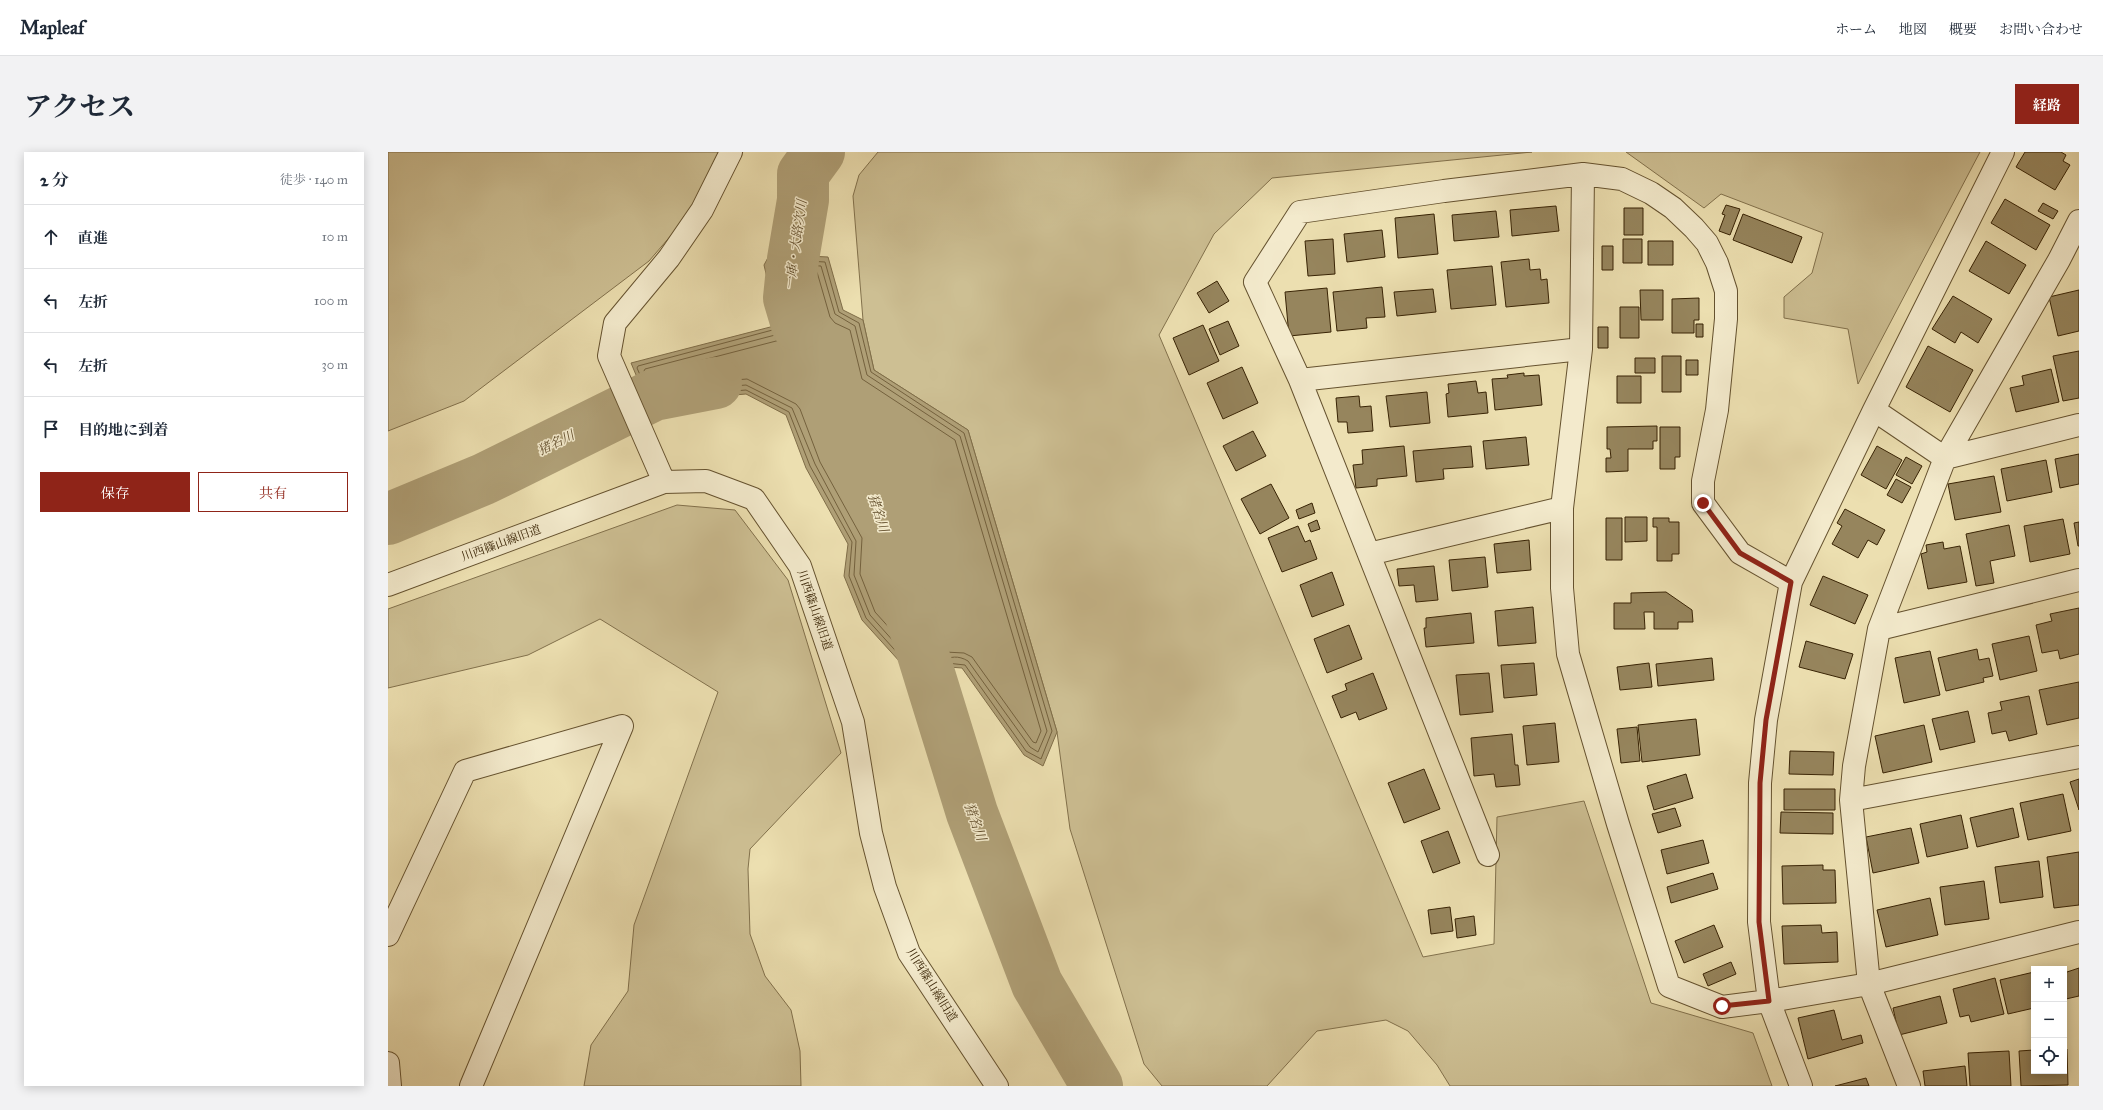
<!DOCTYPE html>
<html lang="ja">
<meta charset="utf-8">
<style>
body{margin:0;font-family:"IM FELL Great Primer","Noto Serif JP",serif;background:#f2f2f3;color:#1f2937}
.controls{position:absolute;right:12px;bottom:12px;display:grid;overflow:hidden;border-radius:0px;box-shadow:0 2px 10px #0003}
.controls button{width:36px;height:36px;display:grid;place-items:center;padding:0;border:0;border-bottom:1px solid #e0e1e3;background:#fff;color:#1f2937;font:20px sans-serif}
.stop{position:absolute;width:12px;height:12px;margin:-9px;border:3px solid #8f2418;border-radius:50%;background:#fff}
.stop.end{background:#8f2418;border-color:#fff;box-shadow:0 1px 4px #0008}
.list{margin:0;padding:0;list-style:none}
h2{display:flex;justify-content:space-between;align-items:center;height:52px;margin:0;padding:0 16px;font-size:17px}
h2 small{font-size:13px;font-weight:400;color:#747a83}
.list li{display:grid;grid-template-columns:26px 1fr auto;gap:12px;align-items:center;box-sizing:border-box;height:64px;padding:0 16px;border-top:1px solid #e0e1e3}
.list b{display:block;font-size:15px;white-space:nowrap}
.list em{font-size:13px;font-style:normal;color:#747a83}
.actions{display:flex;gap:8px;padding:12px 16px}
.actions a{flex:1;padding:9px 0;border:1px solid #8f2418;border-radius:0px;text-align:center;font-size:14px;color:#8f2418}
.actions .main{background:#8f2418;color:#fff}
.icon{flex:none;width:22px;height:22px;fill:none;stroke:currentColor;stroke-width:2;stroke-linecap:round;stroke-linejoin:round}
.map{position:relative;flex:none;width:1691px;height:934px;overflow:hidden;border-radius:0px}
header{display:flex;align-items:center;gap:24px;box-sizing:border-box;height:56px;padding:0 20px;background:#fff;border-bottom:1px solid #e0e1e3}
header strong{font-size:19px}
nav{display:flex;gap:22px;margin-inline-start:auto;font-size:14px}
.intro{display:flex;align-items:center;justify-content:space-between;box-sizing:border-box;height:96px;padding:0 24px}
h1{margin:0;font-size:28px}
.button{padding:10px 18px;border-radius:0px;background:#8f2418;color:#fff;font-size:14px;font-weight:700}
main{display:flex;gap:24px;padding:0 24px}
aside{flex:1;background:#fff;border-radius:0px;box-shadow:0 2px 10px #0003}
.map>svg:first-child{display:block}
.green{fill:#cdbf93;stroke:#82714c}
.water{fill:#af9f76;stroke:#7f6d48}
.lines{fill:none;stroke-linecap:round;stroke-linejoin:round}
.shore{stroke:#74613d;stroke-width:1}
.river{stroke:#af9f76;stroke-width:52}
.building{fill:#96855d;stroke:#382304}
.minor-casing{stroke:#65522f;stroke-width:24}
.minor{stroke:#f3eacc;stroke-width:22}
.route{stroke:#8f2418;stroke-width:5}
.labels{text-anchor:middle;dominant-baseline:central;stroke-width:3;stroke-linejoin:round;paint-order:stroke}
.street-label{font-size:12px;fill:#382304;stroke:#f3eacc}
.water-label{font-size:13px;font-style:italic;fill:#624e2c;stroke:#f3eacc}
</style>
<header>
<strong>Mapleaf</strong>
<nav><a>ホーム</a><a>地図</a><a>概要</a><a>お問い合わせ</a></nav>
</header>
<div class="intro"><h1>アクセス</h1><a class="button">経路</a></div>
<main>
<aside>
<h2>2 分<small>徒歩 · 140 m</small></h2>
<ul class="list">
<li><svg class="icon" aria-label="ahead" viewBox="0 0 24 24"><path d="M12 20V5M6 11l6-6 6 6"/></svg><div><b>直進</b></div><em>10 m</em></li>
<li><svg class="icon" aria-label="left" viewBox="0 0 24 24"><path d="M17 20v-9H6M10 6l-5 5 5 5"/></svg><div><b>左折</b></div><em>100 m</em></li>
<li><svg class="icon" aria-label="left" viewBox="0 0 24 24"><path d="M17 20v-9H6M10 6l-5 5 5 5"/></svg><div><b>左折</b></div><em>30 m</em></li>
<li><svg class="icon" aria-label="arrive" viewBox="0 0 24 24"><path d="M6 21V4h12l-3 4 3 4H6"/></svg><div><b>目的地に到着</b></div></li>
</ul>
<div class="actions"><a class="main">保存</a><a>共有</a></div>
</aside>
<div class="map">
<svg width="1691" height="934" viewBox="0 0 1691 934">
<rect width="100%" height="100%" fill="#ecdfb0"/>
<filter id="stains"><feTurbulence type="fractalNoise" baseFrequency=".005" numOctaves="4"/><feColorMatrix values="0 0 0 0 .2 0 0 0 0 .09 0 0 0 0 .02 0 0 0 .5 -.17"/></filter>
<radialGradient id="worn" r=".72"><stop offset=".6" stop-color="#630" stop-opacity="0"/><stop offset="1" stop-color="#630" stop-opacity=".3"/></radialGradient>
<path class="green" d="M0,0H355L261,109L76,249L0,279Z
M490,0H1144L884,26L826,82L771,183L1035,805L1106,792L1109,665L1196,649L1263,851L1365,881L1384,934H1062L1049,913L1020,879L998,868L929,879L879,934H774L756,912L682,677L669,580L580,278L486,218L475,168L465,44L471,23Z
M1238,0H1592L1470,232L1460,177L1396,166V145L1424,121L1435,81L1333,42L1316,56Z
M289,353L347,358L400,428L453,601L362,697L360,717L362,782L377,824L403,858L412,899L413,934H196L203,893L240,839L246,773L330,540L212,467L140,503L0,536V457Z"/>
<path class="water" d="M382,102L440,105L455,158L475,168L486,218L580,278L669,580L655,614L636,603L574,516L560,515L532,532L474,468L456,424L460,392L418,316L398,263L358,242L311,246L262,256L243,211L390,173L376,113Z"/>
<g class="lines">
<path class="shore" d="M385,107L437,110L451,160L471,171L483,220L576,281L664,579L653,607L638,599L577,513L559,511L532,526L478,466L461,424L464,390L422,314L401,260L358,238L311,242L264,250L249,216L250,214L392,176L393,172L381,114Z
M388,112L433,114L447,162L467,174L479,223L572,284L659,579L650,600L642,595L580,509C560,497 549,516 533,520L482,463L466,423L468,389L427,312L404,256L358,233L310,237L267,244L256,219L257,217L391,182L396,179L398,172L386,115Z
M395,118L429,120L442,165L447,171L462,178L474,227L567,288L653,579L648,591L645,590L584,505L576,501L557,500L534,512L487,460L472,422L474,386L432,310L412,257L408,252L359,227L309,231L270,238L264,223L265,221L392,188L401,183L404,173L393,121Z"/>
<path class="river" d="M409,173L401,146L405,107L415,48V22L431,0
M0,367L96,327L266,243L328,231
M521,457L584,661L649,832L709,934"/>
</g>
<path class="building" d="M1637,0H1673L1678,3L1675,9L1682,13L1667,38L1628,15Z
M1617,47L1662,73L1648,98L1603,71Z
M1655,51L1670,59L1665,67L1650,59Z
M1338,53L1352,57L1342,83L1331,79L1337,63L1334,62Z
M1168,54L1171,79L1124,84L1122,58Z
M1236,56H1255V83H1236Z
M1108,59L1111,85L1066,89L1064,63Z
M1046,62L1050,102L1010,106L1007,66Z
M1355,62L1414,85L1404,111L1345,88Z
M994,78L997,105L959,110L956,82Z
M945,87L947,122L920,124L917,89Z
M1235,87H1254V111H1235Z
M1260,89H1285V113H1260Z
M1598,89L1638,113L1621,142L1581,119Z
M1214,94H1225V118H1214Z
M1141,107L1142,118L1152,117L1153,128L1159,127L1161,151L1118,155L1113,110Z
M1104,114L1108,153L1063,157L1059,118Z
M829,129L841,149L821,161L809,141Z
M994,135L997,165L978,166L979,176L949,179L945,140Z
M939,136L943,180L901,184L897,140Z
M1045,137L1048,160L1009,164L1006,140Z
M1252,138H1275V168H1253Z
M1691,138V179L1670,184L1661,145Z
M1565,144L1604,167L1590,191L1573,180L1567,191L1544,177Z
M1311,146V168H1306V181H1284V147Z
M1232,155H1251V186H1232Z
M840,169L851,194L832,203L821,177Z
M1308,172H1315V185H1308Z
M815,173L831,209L801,223L785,186Z
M1210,175H1220V196H1210Z
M1540,194L1585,218L1562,260L1518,235Z
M1691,199V246L1675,249L1665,204Z
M1274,204H1293V240H1274Z
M1247,206H1267V221H1247Z
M1298,208H1310V223H1298Z
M854,215L870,251L835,267L819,231Z
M1663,217L1671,250L1628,260L1622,236L1636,233L1634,224Z
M1136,221V224L1151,223L1154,253L1107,258L1104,227L1120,226L1119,223Z
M1229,224H1253V251H1229Z
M1088,229L1090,241L1098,240L1100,261L1060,265L1058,242L1061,241L1060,232Z
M1039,240L1042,271L1002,275L998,244Z
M971,244L972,255L983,254L985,279L960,281L959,270H950L948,246Z
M1269,274V289H1265V297H1240V319L1218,320V306H1223L1222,297H1219V275Z
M1272,275H1292V305H1287V317H1272Z
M865,279L878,304L848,319L835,294Z
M1138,285L1141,313L1098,317L1095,289Z
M1016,294L1019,324L989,327V334L968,336L965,313L975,312L974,298Z
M1083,294L1085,315L1055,317L1056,327L1028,330L1025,299Z
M1489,294L1514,308L1498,337L1473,323Z
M1691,302V332L1672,336L1667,307Z
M1518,305L1534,314L1524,332L1508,323Z
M1658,308L1664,340L1619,349L1613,317Z
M1606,324L1613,360L1567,368L1560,332Z
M1508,327L1523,335L1514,351L1499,343Z
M883,332L901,366L872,382L853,347Z
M924,351L927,361L911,367L908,358Z
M1457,357L1497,378L1489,393L1480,388L1470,406L1444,392L1454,374L1449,371Z
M1237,365H1259V389L1237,390Z
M1218,366H1234V408H1218Z
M1265,366H1281V370H1291V402H1284V409H1269V375H1265Z
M1675,367L1682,402L1642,410L1636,374Z
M929,368L932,377L923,380L920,372Z
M1691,370V394H1690L1686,371Z
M1621,373L1627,404L1602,409L1606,431L1588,434L1578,382Z
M910,374L917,390L922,388L929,407L894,420L880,386Z
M1141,388L1143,418L1109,421L1106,392Z
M1555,390L1556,397L1572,394L1579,430L1540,437L1533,402L1539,400L1538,393Z
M1097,405L1100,435L1064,439L1061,408Z
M1046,414L1050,448L1028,450L1026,433L1011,434L1009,417Z
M944,420L956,453L924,465L912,433Z
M1435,424L1480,443L1467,472L1422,453Z
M1278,440L1304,458L1305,470H1290V477H1266V460H1256L1257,477H1226V451H1243V441Z
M1145,455L1148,491L1110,494L1107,459Z
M1691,456V502L1672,507L1670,498L1654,501L1648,473L1664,469L1662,462Z
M1083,461L1086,491L1038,495L1036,476H1038V466Z
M961,473L974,507L939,521L926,487Z
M1641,484L1649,519L1612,528L1604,492Z
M1418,489L1465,502L1457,527L1411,515Z
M1589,497L1591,508L1601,506L1605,524L1595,526L1596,530L1558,539L1550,506Z
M1542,499L1552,543L1516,551L1507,506Z
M1324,506L1326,528L1270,534L1268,512Z
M1146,511L1149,543L1116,546L1113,513Z
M1261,511L1264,535L1232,538L1229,515Z
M985,521L999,557L971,568L968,560L953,566L944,544L959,538L957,532Z
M1101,521L1105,560L1072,563L1068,523Z
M1691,530V566L1659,573L1651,538Z
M1641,544L1649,582L1621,589L1618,579L1604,582L1600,561L1614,558L1612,550Z
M1580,559L1587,590L1552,598L1544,567Z
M1308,567L1312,603L1254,610L1250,573Z
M1167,571L1171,610L1139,613L1135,574Z
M1536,573L1544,610L1495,621L1487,584Z
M1249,575L1252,609L1233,611L1229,577Z
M1124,582L1127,613H1130L1132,633L1108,635L1106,622L1086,624L1083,586Z
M1402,599L1446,600L1445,623L1401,622Z
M1036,617L1052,657L1016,671L1000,631Z
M1298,622L1305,646L1266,658L1259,634Z
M1691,627V658L1682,630Z
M1396,637H1447V658H1396Z
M1675,642L1683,679L1640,688L1632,651Z
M1287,656L1293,674L1270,681L1264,662Z
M1625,656L1631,685L1589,695L1582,666Z
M1393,660L1445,661V682L1392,681Z
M1573,663L1580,696L1539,705L1532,672Z
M1523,676L1531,711L1485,721L1478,685Z
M1060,679L1072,711L1045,721L1033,689Z
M1315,688L1321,711L1279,722L1273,698Z
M1691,700V753L1666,756L1659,705Z
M1651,709L1655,745L1612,751L1607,715Z
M1435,713V718H1447L1448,751L1395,752L1394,714Z
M1325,721L1330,737L1283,751L1279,735Z
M1596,729L1601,767L1557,773L1552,735Z
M1542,746L1550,783L1498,795L1489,758Z
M1062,755L1065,779L1043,782L1040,758Z
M1086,764L1088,783L1069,786L1067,767Z
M1326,773L1335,795L1296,811L1287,789Z
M1433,773L1434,781L1449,780L1450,810L1396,812L1394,774Z
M1343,810L1348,822L1320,834L1315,822Z
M1691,816V844L1678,847L1676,840V821Z
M1646,820V856L1620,862L1612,828Z
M1607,826L1616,862L1583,870L1581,863L1572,865L1565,837Z
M1552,844L1559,871L1511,883L1505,856Z
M1446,858L1454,888L1473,883L1475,891L1420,907L1410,866Z
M1676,897H1679L1680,933L1633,934L1631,899L1646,898V919H1676Z
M1621,899L1623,934H1582L1580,901Z
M1577,914L1579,934H1537L1535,919Z
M1478,926L1481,934H1447Z"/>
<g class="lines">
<g class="minor-casing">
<path id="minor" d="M1195,22L1193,197L1174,356V436L1180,502L1230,672L1281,834L1334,855L1381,849L1481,832L1691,780
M912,228L1193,197
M1486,258L1557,306L1691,273
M276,330L221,204L227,171L281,106L314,58L343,0
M981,402L1174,356
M0,433L276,330L318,329L366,347L412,414L465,570L483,681L497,735L521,801L609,934
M1491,477L1691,428
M1463,648L1691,605
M1100,703L912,228L867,130L912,60L1056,39L1195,22L1234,27L1263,41L1285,56L1306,76L1319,91L1329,111L1338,139V167L1329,258L1315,329V351L1352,401L1403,430
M0,783L77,619L234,574L83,934
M0,911L2,934
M1413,934L1381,849L1371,770L1372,631L1378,568L1403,430L1486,258L1615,0
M1521,934L1481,832L1463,648L1466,614L1491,477L1557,306L1671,108L1691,69"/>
</g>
<use href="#minor" class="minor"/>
</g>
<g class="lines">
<path class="route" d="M1315,351L1352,401L1403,430L1378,568L1372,631L1371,770L1381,849L1334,854"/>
</g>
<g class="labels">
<g class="street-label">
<text transform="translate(113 391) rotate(-20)">川西篠山線旧道</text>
<text transform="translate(427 458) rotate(71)">川西篠山線旧道</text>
<text transform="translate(544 833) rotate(58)">川西篠山線旧道</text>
</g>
<g class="water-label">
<text transform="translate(408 93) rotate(-82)">一庫・大路次川</text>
<text transform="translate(168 291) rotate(-26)">猪名川</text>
<text transform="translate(490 361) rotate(72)">猪名川</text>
<text transform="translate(587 670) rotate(70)">猪名川</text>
</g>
</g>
<rect width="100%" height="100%" filter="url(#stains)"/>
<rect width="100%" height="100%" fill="url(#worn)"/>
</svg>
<div class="controls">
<button>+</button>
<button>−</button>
<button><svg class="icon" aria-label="locate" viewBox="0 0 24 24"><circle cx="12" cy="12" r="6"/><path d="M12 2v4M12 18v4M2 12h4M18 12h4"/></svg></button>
</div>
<div class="stop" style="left:1334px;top:854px"></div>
<div class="stop end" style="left:1315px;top:351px"></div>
</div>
</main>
